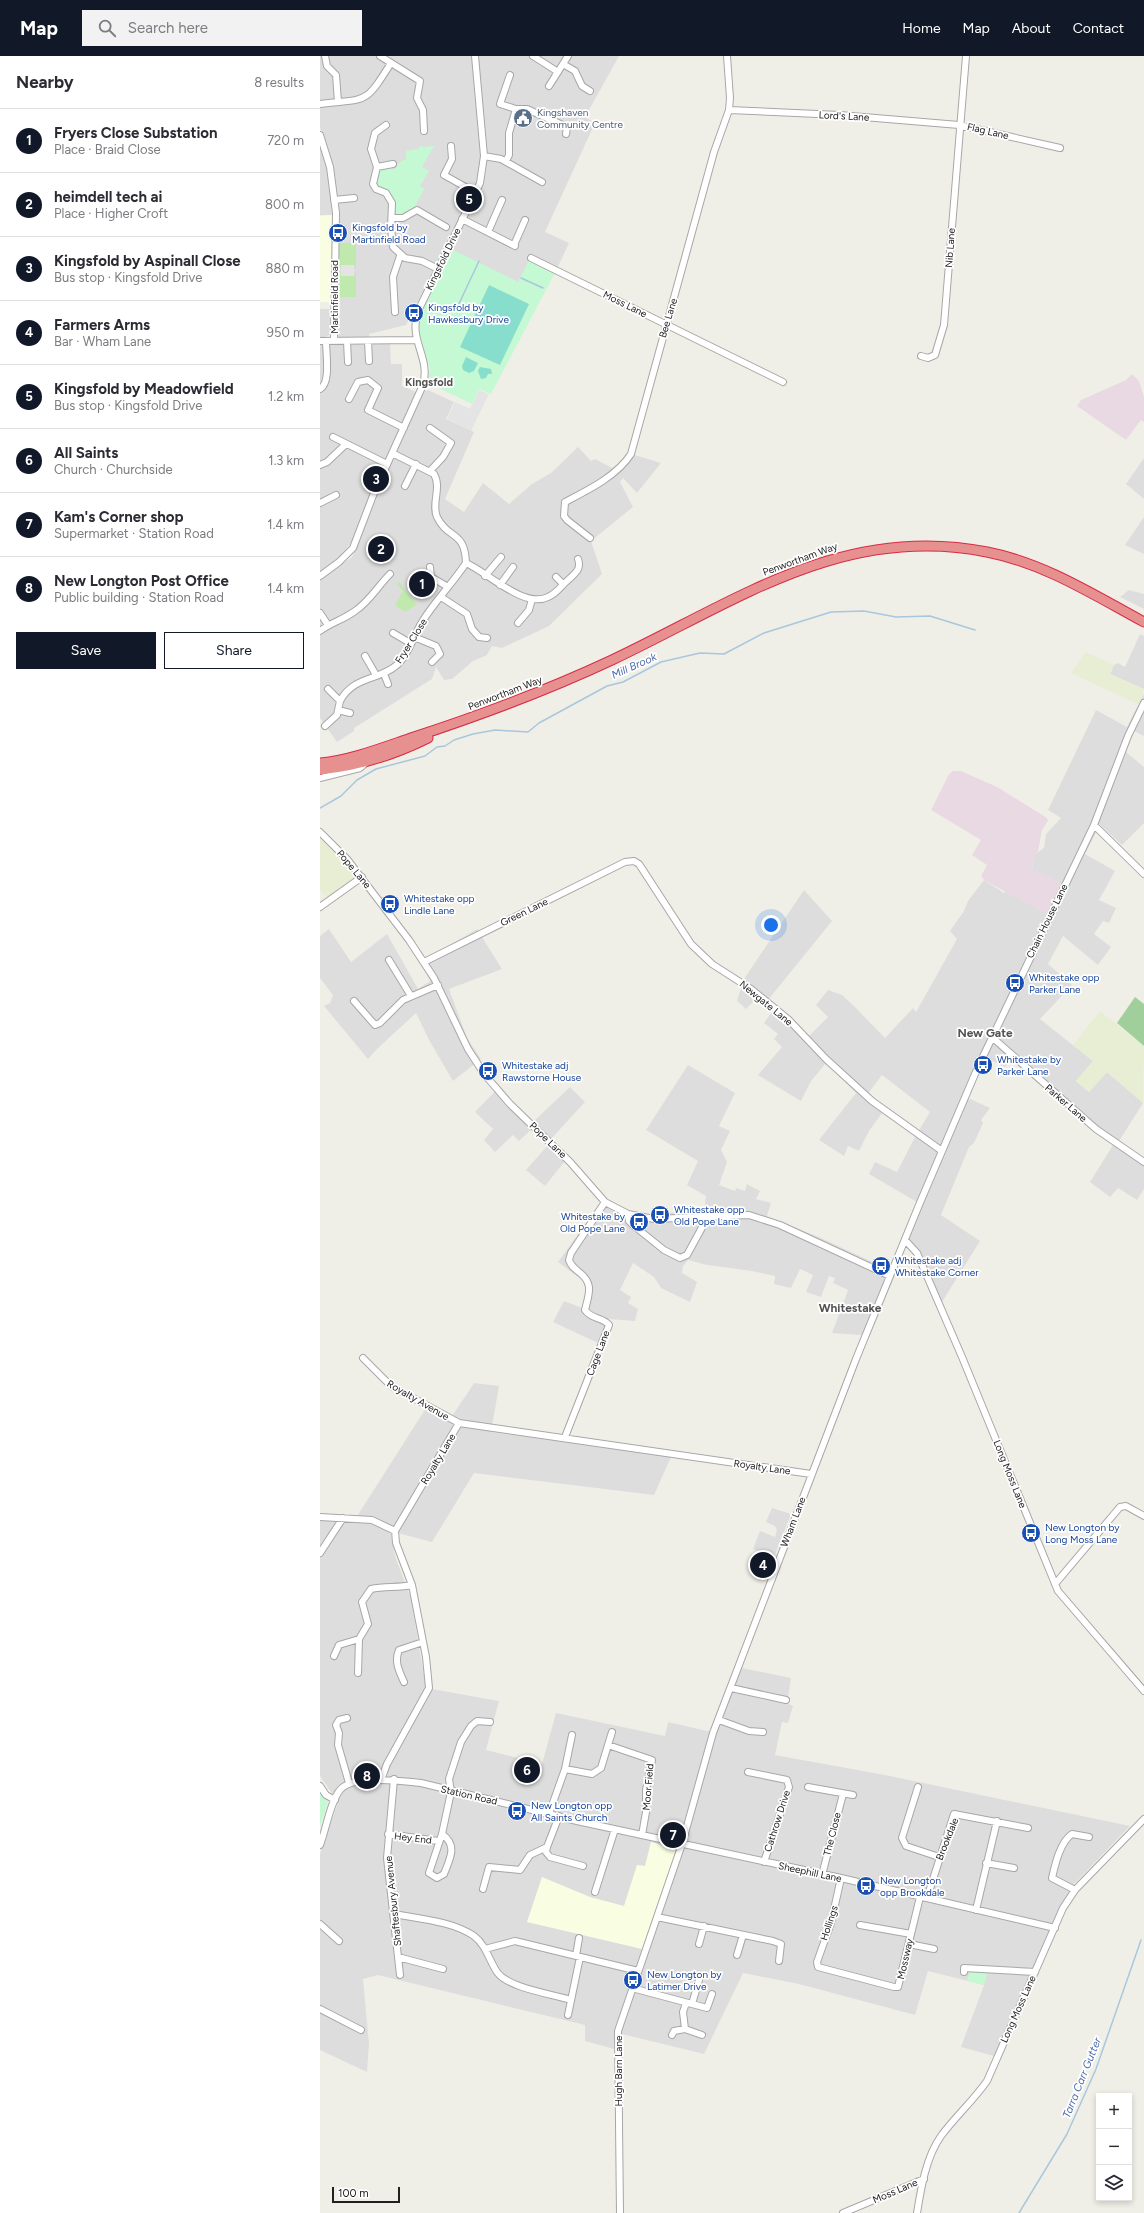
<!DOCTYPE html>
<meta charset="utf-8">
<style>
body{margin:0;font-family:Figtree,sans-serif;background:#f2f2f3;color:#2b2b33}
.controls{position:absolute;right:12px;bottom:12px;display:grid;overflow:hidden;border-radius:0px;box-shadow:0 2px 6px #0003}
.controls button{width:36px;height:36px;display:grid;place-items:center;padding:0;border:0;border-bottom:1px solid #e1e1e2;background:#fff;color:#2b2b33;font:20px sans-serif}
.scale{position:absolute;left:12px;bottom:10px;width:68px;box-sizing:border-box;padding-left:4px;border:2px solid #202020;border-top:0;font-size:11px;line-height:14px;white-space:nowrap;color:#202020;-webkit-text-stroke:3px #fff;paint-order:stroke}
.you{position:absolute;left:451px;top:869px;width:14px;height:14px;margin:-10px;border:3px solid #fff;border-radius:50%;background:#1a73e8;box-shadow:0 0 0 6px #1a73e833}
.badge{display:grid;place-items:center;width:26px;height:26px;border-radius:50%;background:#111827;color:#fff;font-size:13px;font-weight:700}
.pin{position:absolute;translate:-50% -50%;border:2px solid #fff;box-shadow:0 1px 4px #0006}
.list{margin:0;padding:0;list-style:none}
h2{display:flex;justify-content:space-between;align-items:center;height:52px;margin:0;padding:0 16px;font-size:17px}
h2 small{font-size:13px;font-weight:400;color:#7c7c81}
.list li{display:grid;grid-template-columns:26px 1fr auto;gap:12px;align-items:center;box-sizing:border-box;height:64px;padding:0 16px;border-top:1px solid #e1e1e2}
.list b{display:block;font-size:15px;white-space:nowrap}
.list p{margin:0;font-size:13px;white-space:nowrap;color:#7c7c81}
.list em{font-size:13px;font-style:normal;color:#7c7c81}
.actions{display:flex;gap:8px;padding:12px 16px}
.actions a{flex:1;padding:9px 0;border:1px solid #111827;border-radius:0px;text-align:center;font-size:14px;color:#111827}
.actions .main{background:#111827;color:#fff}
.icon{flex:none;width:22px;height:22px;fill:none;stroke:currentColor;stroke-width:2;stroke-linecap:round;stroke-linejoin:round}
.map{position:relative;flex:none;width:824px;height:2157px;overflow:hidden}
header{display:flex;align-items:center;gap:24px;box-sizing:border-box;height:56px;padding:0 20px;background:#111827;color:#fff}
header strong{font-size:19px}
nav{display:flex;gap:22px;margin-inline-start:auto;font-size:14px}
.search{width:280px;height:36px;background:#f2f2f3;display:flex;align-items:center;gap:10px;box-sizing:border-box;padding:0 14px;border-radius:0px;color:#7c7c81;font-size:15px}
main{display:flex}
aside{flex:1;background:#fff}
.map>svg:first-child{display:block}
.residential{fill:#dedddd}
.industrial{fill:#e9d9e3}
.education{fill:#f9fee2}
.farmland{fill:#e7eed3}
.grass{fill:#c0e9ae}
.forest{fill:#a1cf9c}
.park{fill:#c5f9d3}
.pitch{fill:#87decd}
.parking{fill:#e4e4e4}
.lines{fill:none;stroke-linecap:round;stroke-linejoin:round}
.stream{stroke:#a8c7dd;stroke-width:1.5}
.minor-casing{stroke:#a7a7a7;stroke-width:8}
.highway-casing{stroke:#d82a44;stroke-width:11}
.minor{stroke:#fff;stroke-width:6}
.highway{stroke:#e69190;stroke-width:9}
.labels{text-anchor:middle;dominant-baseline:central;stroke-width:3.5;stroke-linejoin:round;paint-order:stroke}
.service-label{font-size:10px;fill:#4e5e75;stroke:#fff;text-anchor:start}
.street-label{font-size:10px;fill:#202020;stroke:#fff}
.transit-label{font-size:10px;fill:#164399;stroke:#fff;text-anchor:start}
.neighbourhood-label{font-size:11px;font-weight:bold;fill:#535353;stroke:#fff}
.water-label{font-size:11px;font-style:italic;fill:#4d6baf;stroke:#fff}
.quarter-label{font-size:12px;font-weight:bold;fill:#535353;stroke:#fff}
</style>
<header>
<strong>Map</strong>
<div class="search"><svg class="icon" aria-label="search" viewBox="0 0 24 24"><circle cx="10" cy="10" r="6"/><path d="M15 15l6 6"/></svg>Search here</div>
<nav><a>Home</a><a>Map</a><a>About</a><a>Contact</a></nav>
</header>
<main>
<aside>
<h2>Nearby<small>8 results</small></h2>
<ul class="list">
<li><span class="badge">1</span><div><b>Fryers Close Substation</b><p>Place · Braid Close</p></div><em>720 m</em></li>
<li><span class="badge">2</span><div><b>heimdell tech ai</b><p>Place · Higher Croft</p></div><em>800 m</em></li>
<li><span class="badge">3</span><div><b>Kingsfold by Aspinall Close</b><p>Bus stop · Kingsfold Drive</p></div><em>880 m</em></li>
<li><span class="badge">4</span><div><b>Farmers Arms</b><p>Bar · Wham Lane</p></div><em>950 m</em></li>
<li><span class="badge">5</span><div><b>Kingsfold by Meadowfield</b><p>Bus stop · Kingsfold Drive</p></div><em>1.2 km</em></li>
<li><span class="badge">6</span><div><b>All Saints</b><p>Church · Churchside</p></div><em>1.3 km</em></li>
<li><span class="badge">7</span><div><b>Kam's Corner shop</b><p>Supermarket · Station Road</p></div><em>1.4 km</em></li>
<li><span class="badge">8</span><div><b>New Longton Post Office</b><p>Public building · Station Road</p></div><em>1.4 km</em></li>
</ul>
<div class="actions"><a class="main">Save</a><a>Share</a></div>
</aside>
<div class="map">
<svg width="824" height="2157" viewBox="0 0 824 2157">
<rect width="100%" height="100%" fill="#f0efe7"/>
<path class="residential" d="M0,0H299L265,61L275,67L225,176L249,187L235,217L198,226L125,191L86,269L49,278V281L21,282L18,280V157L13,111L0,71Z
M0,90L8,117L12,159H0Z
M0,253H9L11,278L4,282H0Z
M70,288L71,308H82V330L96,336L56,423L33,484L21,500L0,515V289Z
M108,334L134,346L126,363L154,376L125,443L144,456L163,427L189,448L212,428L231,417L258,391L271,405L275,403L294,413L308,397L341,407L317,437L303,422L300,426L313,451L271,485L282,518L229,570L182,592L172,590L167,599L153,605L132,623L124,624L116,611L112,623L34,672V675L17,686L0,662V524L32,501L84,377L103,336Z
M824,402V443L806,428Z
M824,461V498L805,489Z
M809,534L824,538V553L800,541Z
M820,578L824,580V633L790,618L794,609L798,607L805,611Z
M824,637V680L814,675L806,696L824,711V767L802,789L780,769L765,798L795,815L779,844L796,852L789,867L783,865L774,878L791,891L778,909L743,880L728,908L752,929L720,963L773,1005L756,1025L769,1036L787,1016L823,1047L799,1085L824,1103V1133L817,1144L798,1132L790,1141L770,1126L793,1089L744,1050L692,1003L685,1011L666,1002L648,1042L670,1052L661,1064L663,1067L654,1087L649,1091L621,1159L660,1185L622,1246L616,1250L594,1197L579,1187L597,1146L549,1118L555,1106L577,1116L595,1081L610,1056L562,1019L544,1043L562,1057L549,1075L539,1095L528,1090L524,1100L499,1084L536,1037L506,1007L491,1025L481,1045L438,1019L462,991L454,983L458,978L444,967L456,950L489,980L508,961L496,949L508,934L522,939L534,950L565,982L593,952L596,956L637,883L630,875L644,855L648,845L664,824L684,837L712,813L714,799L724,792L726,778L741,762L728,754L776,654L807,671Z
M484,834L512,865L444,949L436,943L426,953L417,945L424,923Z
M9,873L31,906L67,878L98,933L110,925L100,906L157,873L182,913L129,933L147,982L161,1003L133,1025L109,984L96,957L56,994L48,1003L4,950L10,947L13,939L0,922V880Z
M368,1009L415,1037L399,1070L410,1075L401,1094L407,1106L399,1129L415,1135L416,1132L425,1135L427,1128L440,1135L436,1143L451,1147L447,1160L501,1182L576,1217L549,1282L541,1279L512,1277L528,1234L513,1227L515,1222L509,1220L501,1241L486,1236L493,1219L480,1213L471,1232L454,1228L455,1220L432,1215L387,1209L368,1204L363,1210L362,1217L377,1226L370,1246L341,1232L334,1221L313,1207L300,1234L311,1241L308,1247L318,1253L315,1265L289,1263L278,1287L233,1266L244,1245L262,1252L266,1235V1227L238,1206L285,1141L295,1148L311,1155L327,1158L384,1155L386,1140L367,1129L378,1105L326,1074Z
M179,1031L213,1066L250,1031L265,1046L231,1083L249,1100L225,1130L206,1114L228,1089L231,1083L216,1069L199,1085L193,1079L175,1096L164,1084L173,1073L155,1056Z
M154,1327L179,1330L171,1376L351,1401L334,1439L154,1417L112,1486L70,1475L75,1500L91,1543L106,1632L179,1645L166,1694L222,1708L236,1657L345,1680L348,1666L396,1677L422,1612L471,1622L467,1647L473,1650L468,1667L462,1666L455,1699L565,1719L810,1770L755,1827L741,1849L674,2000L641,1991L664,1929L608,1915L595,1959L479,1928L423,1917L384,1998L294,1976V1993L265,1985V1969L58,1919L43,1923L49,1988L47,2016L0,1994V1798L18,1746L0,1720V1464L34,1465L106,1352L129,1365Z
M452,1452L471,1458L454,1501L433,1493L440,1475L455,1481L457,1474L455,1470L446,1466Z"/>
<path class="industrial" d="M812,318L819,325L824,341V366L821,364L806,384L757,350L761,344L806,324Z
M633,715H641L677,731L727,762L728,765L722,774L718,796L714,799L712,813L741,827L726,858L664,824L661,820L667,809L652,799L661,784L611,754L629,718Z"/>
<path class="education" d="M12,159L10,246H0V160Z
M331,1786L356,1794L322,1893L207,1866L222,1821L270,1841L304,1850L317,1809L325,1810Z"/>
<path class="farmland" d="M766,596L794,609L790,618L824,633L819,649L751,617Z
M0,782L24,806L27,812L37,821L9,844L0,834Z
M780,955L824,990L823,1047L787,1016L769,1036L756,1025L773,1005L753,989Z"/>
<path class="grass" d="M17,187H36V214L34,209H21V212L17,211Z
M21,216V220H34L36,216V241H16L17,218Z
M79,526L97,548L85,556L75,549L83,535L77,528Z"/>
<path class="forest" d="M815,941L824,948V990L797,967Z"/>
<path class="park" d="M102,89L103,91L114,90L102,111L109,115L100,130L104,133L94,152L77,160L72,139L58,130L57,114L70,111L74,114L80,106L86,103V95L98,93Z
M133,194L198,226L209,204L235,217L171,338L159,333L152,348L108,327L110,313L97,269L109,241Z
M0,1730L8,1746L0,1771Z
M650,1914L667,1918L664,1929L647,1925Z"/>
<path class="pitch" d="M169,229L209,248L180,309L140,291Z
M146,301L158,307L154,315L149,317L143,314L142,310Z
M160,311L171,313L172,318H168L166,322L161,323L158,315Z"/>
<path class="parking" d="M21,209H34V220H21Z
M159,334L169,338L151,375L127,363L135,346L150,353Z"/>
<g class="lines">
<path class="stream" d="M201,222L223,232
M137,252L159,205
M0,752L21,740L37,724L56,713L105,700L117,691L125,690L134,684L153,678L175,674L208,676L219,667L287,630L303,626L341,606L380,597L404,598L444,577L511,556L544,555L576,561L610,560L655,574
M699,2157L747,2078L776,2013L821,1884"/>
<g class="minor-casing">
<path id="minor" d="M5,0L7,10L16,19L18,46
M60,0L100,25L97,42L103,54L104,75
M213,0L238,16
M243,8L255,15L262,30L270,35
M190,19L180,48L196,53H207L247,71L246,78
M229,30L248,0
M0,48C48,42 44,50 71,7
M409,54L520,59L639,69L740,92
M66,69L55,77L51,93L57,111L53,128L56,133L66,137L72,147L71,172L73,191L85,202L102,205L118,213
M0,79L10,111L16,157L14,285
M131,90L132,103L124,119L156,137
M164,100L181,103L222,126
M186,105L189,99V77L196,53
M57,111L73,108
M14,144L34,142
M72,162H83L97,154L126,171
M142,163L195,190
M168,176L182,144
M194,189L205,164
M211,202L463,326
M75,256L73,221L80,200
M0,285L96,284
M27,285L28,306
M48,285L49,305
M601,300L608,302L615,299L624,269L646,0
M0,333C11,327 6,298 6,285
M29,343L38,326L48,324L58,332L48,354L84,372
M13,381L67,408
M0,409L7,406L26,388
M110,415L123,401L131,387L110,372
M85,430L96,408
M0,447L16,439
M270,482L247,464L244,460L245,446C268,434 297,420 311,398L394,96L409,54L410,42L407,0
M146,507C167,516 204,553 228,541C236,538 241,530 247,525C254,518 262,514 258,503
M110,511L111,521L128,531
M0,520L19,506L33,492L54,437L103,329C111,301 88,285 98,255L160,127L164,100L155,0
M165,520L181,501
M236,521L243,528
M180,529L193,511
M121,541L147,558L152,573L159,581L167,582
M0,557L8,569
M198,567L209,554L212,543
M0,575C10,567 23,564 35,555C49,546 58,530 70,518
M73,577L90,587
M94,581L116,590L120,598L112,606
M45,600L56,619
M64,618L68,628
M8,633L20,645C34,619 60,625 78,608C89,598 94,579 102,566C115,545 132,528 146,507C145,474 128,484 117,461C111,448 122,432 114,418L72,397
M18,654L30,657
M5,670L17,659L20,645
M0,722L40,712L46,707
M774,769L824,818
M0,776L27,803L89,884L114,922L148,993L165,1019L190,1048L250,1106L285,1146L308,1158L334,1163L429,1159L460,1169L570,1220
M0,851L42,821
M69,904L91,940
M104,906L305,806L314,805L319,808L371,888L392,908L431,933L468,963L506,1003L552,1045L622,1095
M34,945L55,969L60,967L83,944L118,929
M673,982L776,1073L824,1106
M308,1158L309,1165L313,1169L344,1194L360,1202L367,1199L385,1166L384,1161
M585,1184L597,1197L642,1301L738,1535L824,1635
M43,1302L71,1330L139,1367L491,1418
M245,1381L289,1269C283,1261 272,1264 265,1254C269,1237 274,1228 259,1216C254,1212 251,1210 249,1204L251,1197L285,1146
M0,1461L52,1464L75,1475
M0,1497L23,1462
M735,1528L800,1451L806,1450L824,1460
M14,1600L19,1589L39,1583
M38,1617L39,1583L48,1568L42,1546L51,1533C65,1530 78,1532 92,1529
M84,1626C79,1615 74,1605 79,1594L103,1586
M411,1632L466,1644
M27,1662L19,1664L16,1669L19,1677L18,1689L29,1727
M399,1664L429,1675L443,1676
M288,1689L332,1704L326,1734V1756L322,1779
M245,1713L272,1718L281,1712L292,1676
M428,1716L467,1724L469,1731L444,1806
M74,1723L67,1802L80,1919
M61,1724L67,1708L109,1632L106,1601L92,1529L76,1487L75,1475L139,1367
M0,1730L6,1739L15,1744
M488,1731L533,1739
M598,1731L582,1782L586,1790L619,1801
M229,1758L245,1713L252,1679
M68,1778L118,1785
M122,1778C138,1790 130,1802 124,1818L117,1822L109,1817L122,1778L131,1736L129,1723L141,1686L151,1670L157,1665L170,1666
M0,1789C6,1774 10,1746 20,1734C31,1719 84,1725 101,1727L257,1765L521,1822L735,1872
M227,1791L226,1796L230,1801L263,1810
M666,1807L694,1812
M502,1819L523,1738
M521,1822L511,1867L497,1906L498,1911L574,1931H578L600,1841
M163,1833L169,1811L200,1814L210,1799L227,1791L239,1760
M755,1834L732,1822C735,1809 740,1786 752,1778L769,1781
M275,1836L295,1773
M607,1842L634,1758L708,1772
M656,1854L677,1765
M74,1858C100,1863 132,1865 154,1880C166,1889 169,1904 177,1916C188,1932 232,1938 251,1944
M337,1861L453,1885L461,1888L459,1905
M0,1868L19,1885
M540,1869L591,1878
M379,1888L384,1870
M589,1888L614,1893
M165,1893L195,1885L318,1915
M417,1899L423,1879
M256,1900L259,1882
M78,1901L123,1913
M644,1916V1912L715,1916
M312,1932L372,1948L379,1924
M366,1947L363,1956L365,1973L382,1979
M372,1948L387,1952L392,1938
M0,1953L41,1974
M248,1959L260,1901
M352,1979L354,1975L365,1973
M300,2157L298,1975L362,1788L393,1677L536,1303L599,1149L658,1011L774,769L808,680L824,647
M523,2157L604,2123
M597,2157C601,2132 606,2101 621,2080C635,2061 653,2045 667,2025L743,1852L755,1834L824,1763"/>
</g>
<g class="highway-casing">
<path id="highway" d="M0,707C32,704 64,691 94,681C161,659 228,634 292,604C415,546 523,467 667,496C724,507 774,539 824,566
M0,714C38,710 74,699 108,682"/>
</g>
<use href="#minor" class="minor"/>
<use href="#highway" class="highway"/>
</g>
<defs>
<g id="civic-disc" transform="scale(1)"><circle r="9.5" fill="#5c6f8a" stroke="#fff"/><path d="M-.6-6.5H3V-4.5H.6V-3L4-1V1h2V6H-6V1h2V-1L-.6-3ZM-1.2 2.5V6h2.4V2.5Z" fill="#fff"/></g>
<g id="bus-disc" transform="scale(1)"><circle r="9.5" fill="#1a4fb4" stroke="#fff"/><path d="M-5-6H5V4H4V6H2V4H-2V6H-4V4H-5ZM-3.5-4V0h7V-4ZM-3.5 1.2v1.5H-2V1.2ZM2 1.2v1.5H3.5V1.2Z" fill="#fff"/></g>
</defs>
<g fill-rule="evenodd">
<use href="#civic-disc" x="203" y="62"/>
<use href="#bus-disc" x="18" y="177"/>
<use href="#bus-disc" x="94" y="257"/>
<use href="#bus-disc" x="70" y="848"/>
<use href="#bus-disc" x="695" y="927"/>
<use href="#bus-disc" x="663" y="1009"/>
<use href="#bus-disc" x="168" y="1015"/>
<use href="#bus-disc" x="340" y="1159"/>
<use href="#bus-disc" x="319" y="1166"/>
<use href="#bus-disc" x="561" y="1210"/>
<use href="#bus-disc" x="711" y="1477"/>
<use href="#bus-disc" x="197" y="1755"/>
<use href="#bus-disc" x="546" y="1830"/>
<use href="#bus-disc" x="313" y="1924"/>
</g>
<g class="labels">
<g class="service-label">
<text x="217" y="56">Kingshaven<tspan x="217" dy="12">Community Centre</tspan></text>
</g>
<g class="street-label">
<text transform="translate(524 60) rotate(3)">Lord's Lane</text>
<text transform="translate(668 75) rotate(13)">Flag Lane</text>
<text transform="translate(630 192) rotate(-86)">Nib Lane</text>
<text transform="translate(123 203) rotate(-64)">Kingsfold Drive</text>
<text transform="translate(14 241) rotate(-90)">Martinfield Road</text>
<text transform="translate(305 248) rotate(26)">Moss Lane</text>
<text transform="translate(348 262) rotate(-73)">Bee Lane</text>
<text transform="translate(480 503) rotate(-20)">Penwortham Way</text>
<text transform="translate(91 585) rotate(-58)">Fryer Close</text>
<text transform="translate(185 637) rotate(-21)">Penwortham Way</text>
<text transform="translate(34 813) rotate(50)">Pope Lane</text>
<text transform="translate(204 856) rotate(-26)">Green Lane</text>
<text transform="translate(727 865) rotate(-64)">Chain House Lane</text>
<text transform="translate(446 947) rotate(39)">Newgate Lane</text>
<text transform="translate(746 1047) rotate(41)">Parker Lane</text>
<text transform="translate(228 1084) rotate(44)">Pope Lane</text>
<text transform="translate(278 1297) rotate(-69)">Cage Lane</text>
<text transform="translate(98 1344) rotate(30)">Royalty Avenue</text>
<text transform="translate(118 1403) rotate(-59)">Royalty Lane</text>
<text transform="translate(442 1411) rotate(8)">Royalty Lane</text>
<text transform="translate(690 1418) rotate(68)">Long Moss Lane</text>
<text transform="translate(473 1466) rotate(-69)">Wham Lane</text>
<text transform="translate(328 1731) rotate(-85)">Moor Field</text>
<text transform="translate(149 1739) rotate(13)">Station Road</text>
<text transform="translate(457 1765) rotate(-72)">Cathrow Drive</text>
<text transform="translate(512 1778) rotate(-76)">The Close</text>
<text transform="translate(93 1782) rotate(7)">Hey End</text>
<text transform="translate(627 1783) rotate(-68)">Brookdale</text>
<text transform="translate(490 1816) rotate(12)">Sheephill Lane</text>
<text transform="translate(73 1845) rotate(-96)">Shaftesbury Avenue</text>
<text transform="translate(509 1867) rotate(-72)">Hollings</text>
<text transform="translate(585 1903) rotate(-77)">Mossway</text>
<text transform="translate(698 1953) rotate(-66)">Long Moss Lane</text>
<text transform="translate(298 2015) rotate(-90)">Hugh Barn Lane</text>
<text transform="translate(575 2135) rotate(-23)">Moss Lane</text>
</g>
<g class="transit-label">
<text x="32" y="171">Kingsfold by<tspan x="32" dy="12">Martinfield Road</tspan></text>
<text x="108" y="251">Kingsfold by<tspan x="108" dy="12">Hawkesbury Drive</tspan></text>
<text x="84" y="842">Whitestake opp<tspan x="84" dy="12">Lindle Lane</tspan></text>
<text x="709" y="921">Whitestake opp<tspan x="709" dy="12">Parker Lane</tspan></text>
<text x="677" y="1003">Whitestake by<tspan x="677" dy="12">Parker Lane</tspan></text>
<text x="182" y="1009">Whitestake adj<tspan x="182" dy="12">Rawstorne House</tspan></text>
<text x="354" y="1153">Whitestake opp<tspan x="354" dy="12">Old Pope Lane</tspan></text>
<text x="305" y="1160" text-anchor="end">Whitestake by<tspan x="305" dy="12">Old Pope Lane</tspan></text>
<text x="575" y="1204">Whitestake adj<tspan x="575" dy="12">Whitestake Corner</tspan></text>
<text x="725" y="1471">New Longton by<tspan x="725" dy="12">Long Moss Lane</tspan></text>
<text x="211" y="1749">New Longton opp<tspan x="211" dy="12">All Saints Church</tspan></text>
<text x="560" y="1824">New Longton<tspan x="560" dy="12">opp Brookdale</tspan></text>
<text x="327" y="1918">New Longton by<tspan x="327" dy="12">Latimer Drive</tspan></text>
</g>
<g class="neighbourhood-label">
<text x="109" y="326">Kingsfold</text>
</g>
<g class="water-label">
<text transform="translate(314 610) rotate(-24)">Mill Brook</text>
<text transform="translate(762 2022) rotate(-68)">Tarra Carr Gutter</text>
</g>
<g class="quarter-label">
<text x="665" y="977">New Gate</text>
<text x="530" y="1252">Whitestake</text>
</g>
</g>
</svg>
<div class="controls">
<button>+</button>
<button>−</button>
<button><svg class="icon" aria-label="layers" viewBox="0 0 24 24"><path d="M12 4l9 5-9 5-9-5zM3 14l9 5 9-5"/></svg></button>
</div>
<div class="scale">100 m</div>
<div class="you"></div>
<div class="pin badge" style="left:102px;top:528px">1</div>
<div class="pin badge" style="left:61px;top:493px">2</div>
<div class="pin badge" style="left:56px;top:423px">3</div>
<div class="pin badge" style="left:443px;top:1509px">4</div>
<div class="pin badge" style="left:149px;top:143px">5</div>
<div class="pin badge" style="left:207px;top:1714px">6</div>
<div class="pin badge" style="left:353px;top:1779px">7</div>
<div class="pin badge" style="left:47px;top:1720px">8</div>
</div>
</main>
